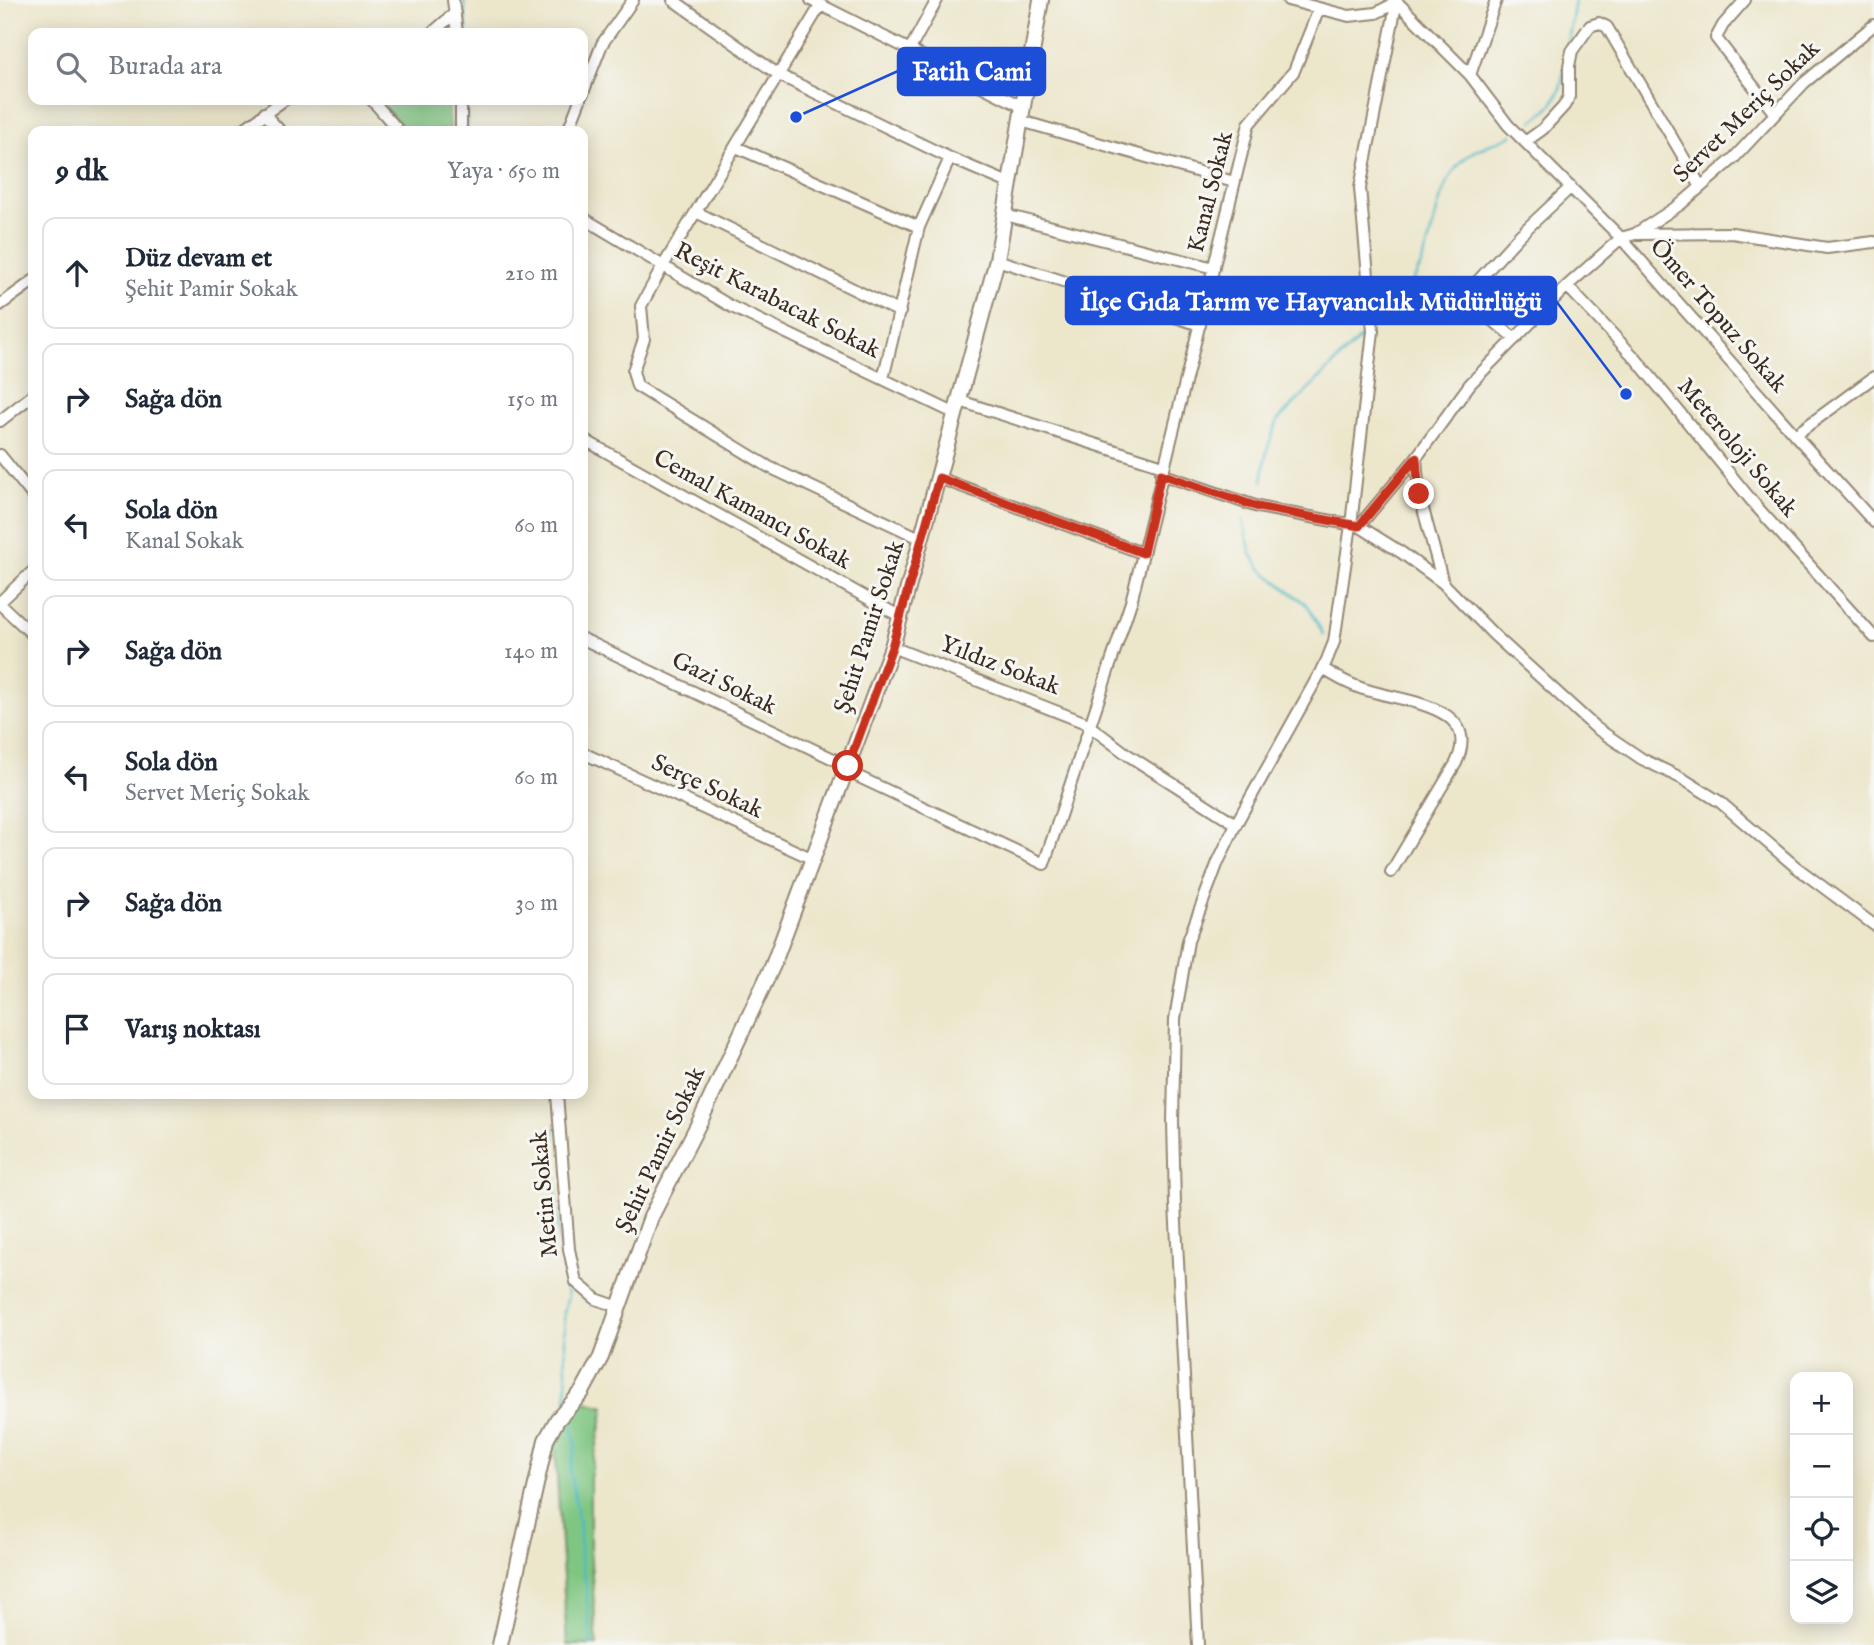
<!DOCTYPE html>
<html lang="tr">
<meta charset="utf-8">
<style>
body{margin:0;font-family:"IM FELL English",serif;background:#f6f6f7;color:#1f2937}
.controls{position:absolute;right:21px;bottom:21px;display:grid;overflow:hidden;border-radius:14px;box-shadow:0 4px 18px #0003}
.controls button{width:63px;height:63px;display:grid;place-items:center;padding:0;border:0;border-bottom:2px solid #e0e1e3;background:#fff;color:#1f2937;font:35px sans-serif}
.stop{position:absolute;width:21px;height:21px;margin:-16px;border:5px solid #c8321e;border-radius:50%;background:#fff}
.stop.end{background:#c8321e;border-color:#fff;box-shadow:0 2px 7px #0008}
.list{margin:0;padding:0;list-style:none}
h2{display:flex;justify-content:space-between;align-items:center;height:91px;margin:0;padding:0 28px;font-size:30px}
h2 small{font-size:23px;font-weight:400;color:#747a83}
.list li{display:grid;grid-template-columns:46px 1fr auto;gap:21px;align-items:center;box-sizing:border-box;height:112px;margin:0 14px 14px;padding:0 14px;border:2px solid #e0e1e3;border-radius:14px}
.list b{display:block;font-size:26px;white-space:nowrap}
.list p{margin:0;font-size:23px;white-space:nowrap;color:#747a83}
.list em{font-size:23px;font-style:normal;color:#747a83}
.icon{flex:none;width:38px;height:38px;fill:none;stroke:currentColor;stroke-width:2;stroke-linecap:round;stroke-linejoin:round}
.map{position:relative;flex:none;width:1874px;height:1645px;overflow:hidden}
.search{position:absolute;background:#fff;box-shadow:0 4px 18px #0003;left:28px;top:28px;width:560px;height:77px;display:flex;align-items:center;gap:18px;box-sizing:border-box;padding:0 24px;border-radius:14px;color:#747a83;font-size:26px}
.panel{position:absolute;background:#fff;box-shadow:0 4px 18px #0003;left:28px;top:126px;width:560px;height:973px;border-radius:14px}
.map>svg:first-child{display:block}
.green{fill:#7fc682;stroke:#5d7850;stroke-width:2}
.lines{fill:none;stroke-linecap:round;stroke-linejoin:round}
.stream{stroke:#4bb8c6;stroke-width:2.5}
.street-casing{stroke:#948874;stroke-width:14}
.secondary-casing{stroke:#948874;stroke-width:18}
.street{stroke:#fff;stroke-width:10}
.secondary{stroke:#fff;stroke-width:14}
.route{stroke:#c8321e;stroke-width:9}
.labels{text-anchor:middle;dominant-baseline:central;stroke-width:6;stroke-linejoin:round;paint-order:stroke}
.street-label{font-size:24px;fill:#3b2a1e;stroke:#f6f6f2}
.leader{fill:none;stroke:#1d4ed8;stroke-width:2.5}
.callout-dot{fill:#1d4ed8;stroke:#f6f6f2;stroke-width:2.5}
.callout{fill:#1d4ed8;stroke:#1d4ed8;stroke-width:2.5}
.callout-label{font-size:26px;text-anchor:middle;font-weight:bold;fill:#fff}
</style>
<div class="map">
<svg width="1874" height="1645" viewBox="0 0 1874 1645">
<rect width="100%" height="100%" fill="#f6f6f2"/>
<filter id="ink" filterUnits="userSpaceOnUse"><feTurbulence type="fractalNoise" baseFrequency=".0143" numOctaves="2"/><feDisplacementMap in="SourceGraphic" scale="14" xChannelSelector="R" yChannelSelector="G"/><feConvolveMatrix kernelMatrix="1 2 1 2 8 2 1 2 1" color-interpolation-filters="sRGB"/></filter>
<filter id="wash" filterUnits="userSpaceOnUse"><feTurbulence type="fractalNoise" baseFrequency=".00686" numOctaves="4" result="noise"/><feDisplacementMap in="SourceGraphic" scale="28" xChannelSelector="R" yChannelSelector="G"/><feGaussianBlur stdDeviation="1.57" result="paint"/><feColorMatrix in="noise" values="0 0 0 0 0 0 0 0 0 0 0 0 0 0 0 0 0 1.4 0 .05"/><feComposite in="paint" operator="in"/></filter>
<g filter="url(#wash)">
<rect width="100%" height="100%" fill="#ece6cb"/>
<path class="green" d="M378,100H448L450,131H406Z
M582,1401L605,1407L590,1478V1548L597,1645H567L555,1443L562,1427Z"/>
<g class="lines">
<path class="stream" d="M464,0L467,33
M1567,50L1575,0
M1533,121C1554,105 1560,97 1564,70
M467,131V100
M1384,314C1400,299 1415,282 1422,262C1435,230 1437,184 1464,159C1476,147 1497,143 1512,135
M1262,481L1267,450L1278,420L1362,336
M1243,520L1251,554L1261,569L1307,605L1323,634
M555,1128L553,1147L558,1229L568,1296L564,1312L567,1400
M569,1413L576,1445L570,1469L580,1530V1558L586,1584L591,1645"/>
</g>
</g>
<g filter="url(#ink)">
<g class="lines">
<g class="street-casing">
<path id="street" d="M453,0L457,33
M673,0L779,75L950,158L1011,184
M811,0L1023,107
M1288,0L1349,16L1376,13L1397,2
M1745,0L1723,25L1716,38L1775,114
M1397,2L1470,75L1508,125L1621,238L1795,435L1874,522
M820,6L663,266L641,306L644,339L633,371L637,386L769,467L922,539
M432,33L455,13
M909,51L937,0
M1470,75L1496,0
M583,93L602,44L633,0
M372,100L399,131
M264,113L280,131
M1021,121L1234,182
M241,131L284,100
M461,131V100
M568,131L580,100
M1525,142L1543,129L1564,106L1569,97V66L1572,51L1590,26L1599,23L1607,27L1701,187
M736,147L919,227
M696,212L900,312
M1005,215L1214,268
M583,218L732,307L956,414
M1637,234L1732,233L1827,248L1874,242
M997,260L1200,325
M1567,286L1636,359L1756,506L1874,637
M0,305L33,281
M1515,339L1464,296L1520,235L1571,187
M883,379L919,227L950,158
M960,401L1163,466
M0,421L33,395
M1795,435L1874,377
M583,439L901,617
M0,455L33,496
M1416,458L1419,494L1443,583
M1161,474L1258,507L1359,526L1402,553L1443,583L1493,634L1596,728L1642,759L1683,779L1720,802L1796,867L1874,925
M939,478L1142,553
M1359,526L1416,458L1470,384L1567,286L1621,238L1635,234L1681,204L1733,159L1804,83L1874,25
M0,602L33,571
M0,604L33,635
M583,639L848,766
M892,647L1091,725
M1322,668C1336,677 1352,686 1367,690C1403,702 1483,705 1456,763L1391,872
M1091,727L1128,755L1236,824
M583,753L813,859
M846,771L1044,864L1131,602L1249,124L1294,71L1319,9
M557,1094L569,1249L576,1282L596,1299L619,1307
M1198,1645L1175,1204L1173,1122L1175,1019L1188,941L1218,862L1236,824L1326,662L1334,642L1351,525L1373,331L1360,188L1397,0"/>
</g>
<g class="secondary-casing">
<path id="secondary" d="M500,1645L546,1440L557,1420L582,1392L601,1357L651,1217L702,1117L773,965L892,647L997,260L1041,0"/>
</g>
<use href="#street" class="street"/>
<use href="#secondary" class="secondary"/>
</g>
</g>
<g class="lines" filter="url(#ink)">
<path class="route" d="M848,766L892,647L939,478L1143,553L1161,474L1258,507L1359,526L1416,458L1419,494"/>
</g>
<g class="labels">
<g class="street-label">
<text transform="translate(1747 112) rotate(-44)">Servet Meriç Sokak</text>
<text transform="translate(1211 192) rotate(-76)">Kanal Sokak</text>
<text transform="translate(777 301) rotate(27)">Reşit Karabacak Sokak</text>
<text transform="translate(1718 316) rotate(49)">Ömer Topuz Sokak</text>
<text transform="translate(1737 448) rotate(50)">Meteroloji Sokak</text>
<text transform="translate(752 510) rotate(29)">Cemal Kamancı Sokak</text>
<text transform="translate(870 627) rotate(-72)">Şehit Pamir Sokak</text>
<text transform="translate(1000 666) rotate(21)">Yıldız Sokak</text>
<text transform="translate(724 684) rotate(26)">Gazi Sokak</text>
<text transform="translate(707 787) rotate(25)">Serçe Sokak</text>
<text transform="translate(661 1150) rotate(-65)">Şehit Pamir Sokak</text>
<text transform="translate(545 1194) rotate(-95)">Metin Sokak</text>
</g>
</g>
<path class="leader" d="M796 117L898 71M1626 394L1556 301"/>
<g class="callout-dot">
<circle cx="796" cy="117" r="7"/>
<circle cx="1626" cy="394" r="7"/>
</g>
<g class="callout">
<rect x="898" y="48" width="147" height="47" rx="7"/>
<rect x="1066" y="277" width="490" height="47" rx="7"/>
</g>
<g class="callout-label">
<text x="972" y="80">Fatih Cami</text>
<text x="1311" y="310">İlçe Gıda Tarım ve Hayvancılık Müdürlüğü</text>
</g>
</svg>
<div class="controls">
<button>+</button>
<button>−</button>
<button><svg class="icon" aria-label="locate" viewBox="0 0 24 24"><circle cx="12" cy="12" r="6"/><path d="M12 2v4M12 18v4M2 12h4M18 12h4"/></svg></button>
<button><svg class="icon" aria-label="layers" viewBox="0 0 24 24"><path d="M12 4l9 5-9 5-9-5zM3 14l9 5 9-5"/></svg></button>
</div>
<div class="stop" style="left:848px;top:766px"></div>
<div class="stop end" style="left:1419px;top:494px"></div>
<div class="search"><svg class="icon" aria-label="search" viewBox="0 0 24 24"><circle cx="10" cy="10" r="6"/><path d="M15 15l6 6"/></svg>Burada ara</div>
<section class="panel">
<h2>9 dk<small>Yaya · 650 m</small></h2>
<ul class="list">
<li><svg class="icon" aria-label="ahead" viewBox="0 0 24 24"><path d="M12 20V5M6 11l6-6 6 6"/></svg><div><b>Düz devam et</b><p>Şehit Pamir Sokak</p></div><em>210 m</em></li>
<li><svg class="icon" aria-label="right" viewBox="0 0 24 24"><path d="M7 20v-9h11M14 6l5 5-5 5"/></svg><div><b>Sağa dön</b></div><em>150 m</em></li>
<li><svg class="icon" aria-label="left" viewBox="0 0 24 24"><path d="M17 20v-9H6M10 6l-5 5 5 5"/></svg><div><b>Sola dön</b><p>Kanal Sokak</p></div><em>60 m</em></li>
<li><svg class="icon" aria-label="right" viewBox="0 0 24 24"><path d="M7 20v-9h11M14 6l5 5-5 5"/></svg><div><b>Sağa dön</b></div><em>140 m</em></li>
<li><svg class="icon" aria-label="left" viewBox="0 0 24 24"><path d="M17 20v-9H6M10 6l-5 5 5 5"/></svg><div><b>Sola dön</b><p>Servet Meriç Sokak</p></div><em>60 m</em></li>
<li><svg class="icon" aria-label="right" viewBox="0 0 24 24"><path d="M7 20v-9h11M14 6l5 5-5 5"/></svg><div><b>Sağa dön</b></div><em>30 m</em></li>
<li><svg class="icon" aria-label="arrive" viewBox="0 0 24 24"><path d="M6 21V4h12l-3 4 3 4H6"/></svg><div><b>Varış noktası</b></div></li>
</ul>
</section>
</div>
